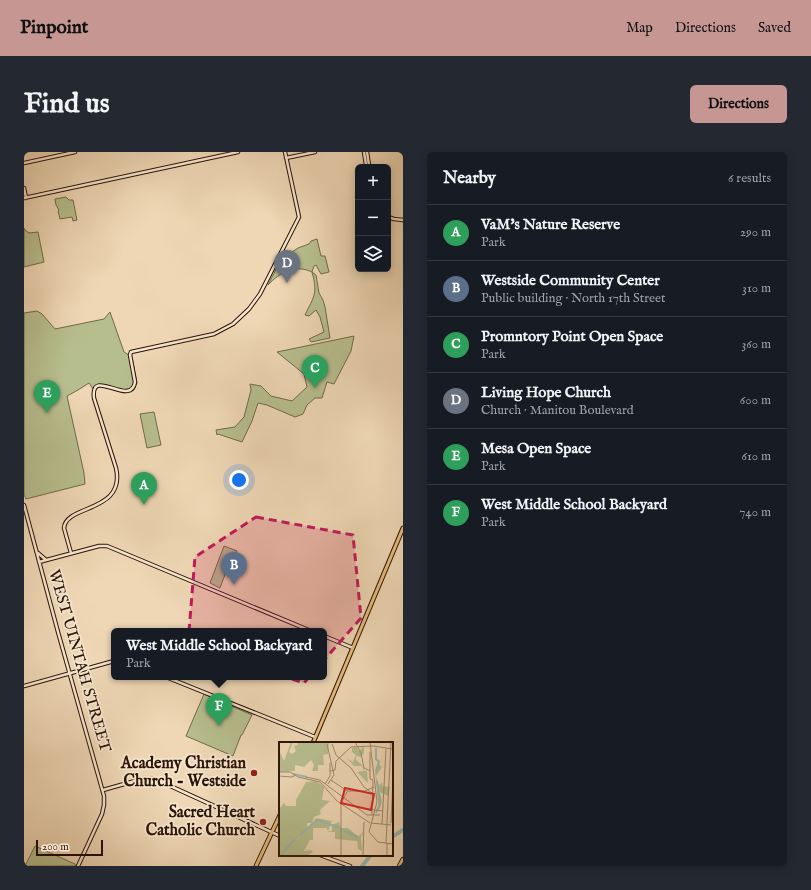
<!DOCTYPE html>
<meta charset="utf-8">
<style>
body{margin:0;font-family:"IM FELL English",serif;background:#242831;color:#f1f3f6}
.controls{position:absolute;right:12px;top:12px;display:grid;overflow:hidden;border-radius:6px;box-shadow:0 2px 10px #0003}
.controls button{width:36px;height:36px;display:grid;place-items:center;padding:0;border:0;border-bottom:1px solid #363941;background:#171b24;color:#f1f3f6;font:20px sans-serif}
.scale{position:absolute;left:12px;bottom:10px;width:67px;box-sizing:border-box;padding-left:4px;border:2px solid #2b1405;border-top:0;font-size:11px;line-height:14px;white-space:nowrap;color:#2b1405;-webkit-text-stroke:3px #f5e5cf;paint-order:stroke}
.you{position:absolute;left:215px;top:328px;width:14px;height:14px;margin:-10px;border:3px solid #fff;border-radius:50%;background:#1a73e8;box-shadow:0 0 0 6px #1a73e833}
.badge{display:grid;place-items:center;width:26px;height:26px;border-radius:50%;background:#c59692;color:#fff;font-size:13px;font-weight:700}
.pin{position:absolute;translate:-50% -33px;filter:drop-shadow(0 1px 2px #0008)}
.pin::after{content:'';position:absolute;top:21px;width:14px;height:12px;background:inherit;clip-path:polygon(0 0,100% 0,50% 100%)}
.popup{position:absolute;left:87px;top:476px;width:216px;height:52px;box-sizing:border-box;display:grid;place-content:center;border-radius:6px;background:#171b24;filter:drop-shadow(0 1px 3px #0005);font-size:13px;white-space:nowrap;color:#9ea1a6}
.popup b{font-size:15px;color:#f1f3f6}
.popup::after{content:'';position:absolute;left:50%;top:100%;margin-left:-8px;border:8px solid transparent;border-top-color:#171b24}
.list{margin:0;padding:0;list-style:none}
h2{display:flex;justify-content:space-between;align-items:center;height:52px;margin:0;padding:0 16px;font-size:17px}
h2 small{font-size:13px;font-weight:400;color:#9ea1a6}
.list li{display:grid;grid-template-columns:26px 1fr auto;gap:12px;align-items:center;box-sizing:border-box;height:56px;padding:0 16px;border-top:1px solid #363941}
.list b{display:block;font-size:15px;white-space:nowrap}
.list p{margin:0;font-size:13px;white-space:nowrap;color:#9ea1a6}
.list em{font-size:13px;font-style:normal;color:#9ea1a6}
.icon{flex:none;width:22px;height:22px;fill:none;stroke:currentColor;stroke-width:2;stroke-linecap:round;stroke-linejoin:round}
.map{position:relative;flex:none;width:379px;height:714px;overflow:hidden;border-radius:6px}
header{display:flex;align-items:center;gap:24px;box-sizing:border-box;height:56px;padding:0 20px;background:#c59692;color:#111}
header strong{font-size:19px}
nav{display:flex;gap:22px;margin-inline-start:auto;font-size:14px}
.intro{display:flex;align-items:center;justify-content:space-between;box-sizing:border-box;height:96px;padding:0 24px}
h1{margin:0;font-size:28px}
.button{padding:10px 18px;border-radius:6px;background:#c59692;color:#111;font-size:14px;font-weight:700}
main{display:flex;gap:24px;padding:0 24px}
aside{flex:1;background:#171b24;border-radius:6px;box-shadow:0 2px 10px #0003}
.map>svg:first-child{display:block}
.green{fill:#b7be8e;stroke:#71694a}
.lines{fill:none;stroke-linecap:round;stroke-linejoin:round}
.river{stroke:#9ab9b1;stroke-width:4}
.secondary-casing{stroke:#2b1405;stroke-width:4.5}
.primary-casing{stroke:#2b1405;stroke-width:5}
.highway-casing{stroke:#2b1405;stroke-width:6}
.secondary{stroke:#f5e5cf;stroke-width:2.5}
.primary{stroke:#e8bc7a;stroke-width:3}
.highway{stroke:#e8bc7a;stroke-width:4}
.marked{fill:#c2185b;fill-opacity:0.2;stroke:#c2185b;stroke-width:3;stroke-dasharray:8 5;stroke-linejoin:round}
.poi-dot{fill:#8f2418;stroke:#f5e5cf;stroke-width:1.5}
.labels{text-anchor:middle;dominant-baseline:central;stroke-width:3.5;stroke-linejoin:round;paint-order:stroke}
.street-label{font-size:16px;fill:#2b1405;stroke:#f5e5cf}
.poi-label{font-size:16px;font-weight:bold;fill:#2b1405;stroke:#f5e5cf;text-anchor:end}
.inset-river{fill:none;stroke:#9ab9b1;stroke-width:2}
.inset-road{fill:none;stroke:#a1896f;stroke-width:1}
.view{fill:#d62828;fill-opacity:0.15;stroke:#d62828;stroke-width:2}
.inset-edge{fill:none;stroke:#2b1405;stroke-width:2}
</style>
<header>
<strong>Pinpoint</strong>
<nav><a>Map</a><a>Directions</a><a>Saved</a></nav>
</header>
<div class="intro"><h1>Find us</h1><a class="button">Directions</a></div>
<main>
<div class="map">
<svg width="379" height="714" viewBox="0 0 379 714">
<rect width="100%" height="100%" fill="#efd7b5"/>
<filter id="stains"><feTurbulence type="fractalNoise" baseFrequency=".005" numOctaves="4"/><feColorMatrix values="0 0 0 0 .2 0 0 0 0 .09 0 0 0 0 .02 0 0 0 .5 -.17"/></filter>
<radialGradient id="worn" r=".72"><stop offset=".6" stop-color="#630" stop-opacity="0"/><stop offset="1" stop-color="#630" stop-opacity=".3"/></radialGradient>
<path class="green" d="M42,45L45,48H49L53,68L49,69L48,65L36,67L34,59L35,58L32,53L31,47Z
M0,76L1,78L5,81L14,80L20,110L0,115Z
M293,87L297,104H301L305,120L297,122L292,113L290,114L288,120L292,123L295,141L299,148L301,155L306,186L287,190L285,187L300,180L296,165L292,158L285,164L281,163C290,144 294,142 288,120C272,112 256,120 244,133L260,102L264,103L274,96L285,92L287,89Z
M13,159L18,162L31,177L80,167L86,160L100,200L108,205L113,231L110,238L107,240L99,241L78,234L69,237L65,231L54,238L43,244L60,321L61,332L2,347L0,343V161Z
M330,184L327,199L310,232L303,230L298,246H291L283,253L279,262L271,265L243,253L234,251L228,269L218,290L194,282L193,283L192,278L211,275L220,265L227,238L226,232L237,234L247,244L268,249L283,235L280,222L253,200Z
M130,260L137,293L123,296L116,262Z
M200,394L213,399L210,404H208L205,413L207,414L205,418L202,420L196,436L186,431Z
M180,542L228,563L218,583H217L209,604L162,584Z
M11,694L51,712L52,714H1Z"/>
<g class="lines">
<path class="river" d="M368,685L379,678
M338,714L347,703"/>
<g class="secondary-casing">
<path id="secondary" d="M340,0L342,13L344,15
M343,0L345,13L344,15
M262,6L291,0
M0,11L51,0
M0,36L2,46
M0,46L214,0
M364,65L370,67L379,68
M0,353L34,480L80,644V653L78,662L54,714
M14,401L22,408
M47,401L40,376C42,352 102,361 92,316L70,246C66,214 107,256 111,230L106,203L107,200L190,182L209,172L225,157L236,142L275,65L261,0
M15,410L75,394H83L287,479
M300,484L329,496
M142,525L291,585
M0,534L90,509
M79,638L118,627H131L256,684
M296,703L326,714"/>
</g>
<g class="primary-casing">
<path id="primary" d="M289,591L379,376
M232,714L256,663"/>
</g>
<g class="highway-casing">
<path id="highway" d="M376,714L379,708"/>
</g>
<use href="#secondary" class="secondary"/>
<use href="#primary" class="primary"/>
<use href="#highway" class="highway"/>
</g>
<path class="marked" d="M232,365L329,383L337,466L280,531L164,492L171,405Z"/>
<g class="poi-dot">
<circle cx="230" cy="621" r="4"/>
<circle cx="239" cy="670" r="4"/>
</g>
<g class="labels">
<g class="street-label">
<text transform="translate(55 509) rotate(74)">WEST UINTAH STREET</text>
</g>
<g class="poi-label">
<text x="222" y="612">Academy Christian<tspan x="222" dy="18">Church - Westside</tspan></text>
<text x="231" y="661">Sacred Heart<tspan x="231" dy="18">Catholic Church</tspan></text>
</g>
</g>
<g transform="translate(255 590)">
<rect width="114" height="114" fill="#efd7b5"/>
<path d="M12,0H14L10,10L13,12L17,9L15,4L19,3L18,0H50L49,12L44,13L45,23H39V29H33L35,23L32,18L25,25L16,23V29L0,30V8L5,19ZM85,4V11L82,15L77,14V18L83,23L86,29H88L89,41L78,30L85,29L83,24H75L68,16L74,20L77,13L73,10V6L77,5L80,9ZM99,21L103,25L97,34L100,44L103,40V44L111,45L109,54L101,50L103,60L100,68L96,29ZM37,39L45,45L43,58L51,59L41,68L42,72L35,75L33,81H28V86L33,84L37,76L53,79L49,89H53V83L60,80L62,86H69L79,95L85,89L82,96L83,109L79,107L78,99L56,97V90H50L47,86H34V98H31L25,109L32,108L34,110L28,114H0V67L5,61L7,64H17V58L27,40Z" fill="#b7be8e"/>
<path class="inset-river" d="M97,29L100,20L97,17V6M14,32L28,35M97,71L101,61L98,39M64,88L79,95M21,93L38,78L61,86M1,114L16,97"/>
<path class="inset-road" d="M76,0L82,11L85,26L91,29M91,0L98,60L90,90L99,100L114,102M48,2L55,33L49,42M53,2L57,13L72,26L85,45L93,51M91,10V37L94,38L93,73M51,29L56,28L57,19L72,5L94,4L114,7M0,30H11L19,35L41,40L58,59L91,81M0,34L13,35L17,33M27,35L41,38L88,73H101M52,38L68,49H86L95,45M46,42L51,34V21M89,67L104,69M92,81L112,83M112,81L114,36M103,82L107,7M107,101L112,0M62,114V61L68,50M84,114L85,80M108,114V101"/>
<path class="view" d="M66,46L95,52L92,68L62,61Z"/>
<rect width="114" height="114" class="inset-edge"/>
</g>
<rect width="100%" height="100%" filter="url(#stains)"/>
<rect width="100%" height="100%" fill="url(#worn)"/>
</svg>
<div class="controls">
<button>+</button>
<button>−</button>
<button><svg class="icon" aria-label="layers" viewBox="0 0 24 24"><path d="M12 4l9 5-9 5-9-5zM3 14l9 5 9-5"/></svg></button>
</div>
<div class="scale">200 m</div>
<div class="you"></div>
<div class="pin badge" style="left:120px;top:353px;background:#2e9e5b">A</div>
<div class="pin badge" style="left:210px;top:433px;background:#5c6f8a">B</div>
<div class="pin badge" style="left:291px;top:236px;background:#2e9e5b">C</div>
<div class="pin badge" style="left:263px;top:131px;background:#6b7280">D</div>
<div class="pin badge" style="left:23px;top:261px;background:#2e9e5b">E</div>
<div class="pin badge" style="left:195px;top:574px;background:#2e9e5b">F</div>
<div class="popup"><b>West Middle School Backyard</b>Park</div>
</div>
<aside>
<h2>Nearby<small>6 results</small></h2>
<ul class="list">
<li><span class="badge" style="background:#2e9e5b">A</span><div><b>VaM's Nature Reserve</b><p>Park</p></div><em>290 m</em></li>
<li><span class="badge" style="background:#5c6f8a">B</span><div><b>Westside Community Center</b><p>Public building · North 17th Street</p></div><em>310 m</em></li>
<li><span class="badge" style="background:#2e9e5b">C</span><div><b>Promntory Point Open Space</b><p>Park</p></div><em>360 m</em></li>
<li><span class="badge" style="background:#6b7280">D</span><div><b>Living Hope Church</b><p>Church · Manitou Boulevard</p></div><em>600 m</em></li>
<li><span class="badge" style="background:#2e9e5b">E</span><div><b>Mesa Open Space</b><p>Park</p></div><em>610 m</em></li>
<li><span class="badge" style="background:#2e9e5b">F</span><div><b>West Middle School Backyard</b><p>Park</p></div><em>740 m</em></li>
</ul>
</aside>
</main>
